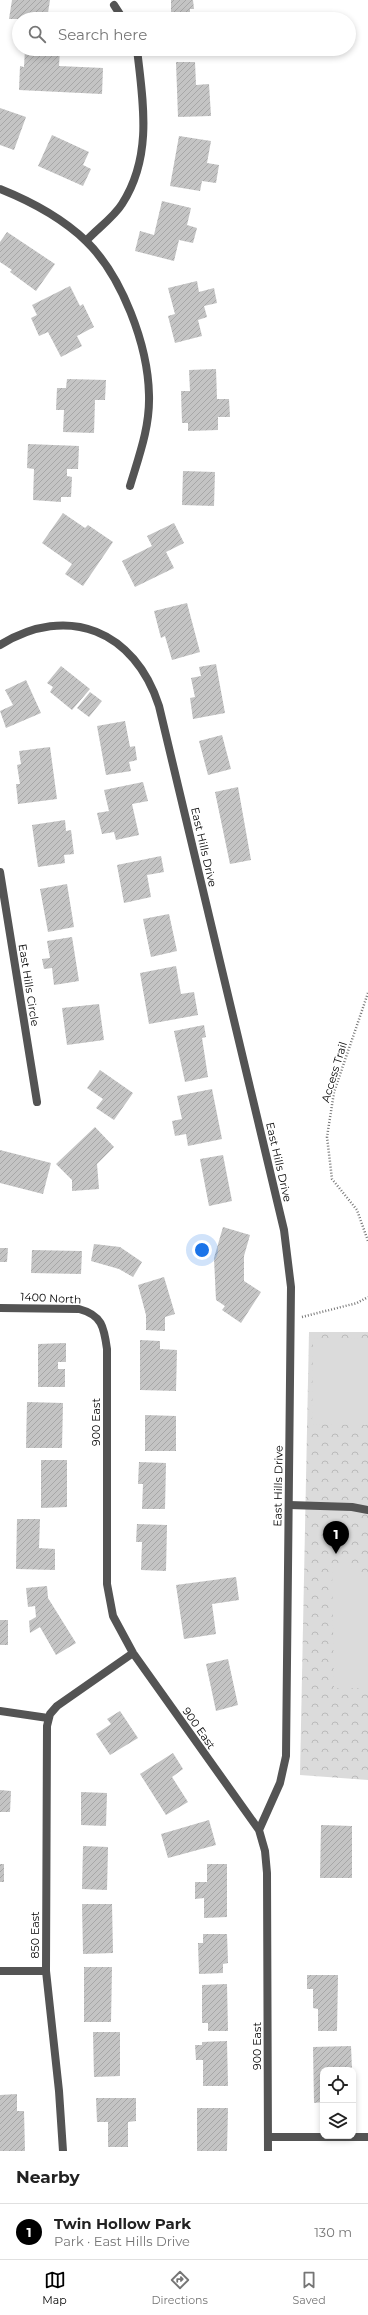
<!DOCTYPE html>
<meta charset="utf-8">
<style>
body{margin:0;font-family:Montserrat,sans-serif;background:#f2f2f2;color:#222}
.controls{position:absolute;right:12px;bottom:12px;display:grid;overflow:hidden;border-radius:8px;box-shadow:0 2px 6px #0003}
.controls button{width:36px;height:36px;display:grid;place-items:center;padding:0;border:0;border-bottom:1px solid #e0e0e0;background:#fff;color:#222;font:20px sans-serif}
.you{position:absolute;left:202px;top:1250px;width:14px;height:14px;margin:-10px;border:3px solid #fff;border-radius:50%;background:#1a73e8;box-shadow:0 0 0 6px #1a73e833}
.badge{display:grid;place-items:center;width:26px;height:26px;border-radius:50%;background:#000;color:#fff;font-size:13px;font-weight:700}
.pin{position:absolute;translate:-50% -33px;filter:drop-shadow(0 1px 2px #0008)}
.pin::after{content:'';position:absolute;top:21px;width:14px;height:12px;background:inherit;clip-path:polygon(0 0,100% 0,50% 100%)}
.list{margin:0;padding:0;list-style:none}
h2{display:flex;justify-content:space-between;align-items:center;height:52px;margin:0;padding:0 16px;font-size:17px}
h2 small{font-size:13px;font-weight:400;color:#767676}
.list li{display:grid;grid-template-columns:26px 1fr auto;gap:12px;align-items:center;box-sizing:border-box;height:56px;padding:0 16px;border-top:1px solid #e0e0e0}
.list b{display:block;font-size:15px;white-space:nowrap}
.list p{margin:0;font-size:13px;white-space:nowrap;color:#767676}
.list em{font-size:13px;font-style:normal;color:#767676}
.icon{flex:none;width:22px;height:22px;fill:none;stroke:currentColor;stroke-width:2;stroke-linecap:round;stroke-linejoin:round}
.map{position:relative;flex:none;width:368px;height:2151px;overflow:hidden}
.search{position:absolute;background:#fff;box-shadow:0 2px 6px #0003;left:12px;right:12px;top:12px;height:44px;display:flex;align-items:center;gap:10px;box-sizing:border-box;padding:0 14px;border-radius:22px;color:#767676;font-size:15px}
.sheet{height:108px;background:#fff}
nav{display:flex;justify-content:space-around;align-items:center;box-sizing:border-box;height:56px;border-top:1px solid #e0e0e0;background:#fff;font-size:11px;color:#767676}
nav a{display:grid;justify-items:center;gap:2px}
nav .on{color:#000}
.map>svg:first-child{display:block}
.park{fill:url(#park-crowns)}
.garden{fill:#dbdbdb}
.building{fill:url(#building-hatch)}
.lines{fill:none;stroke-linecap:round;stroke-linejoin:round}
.path{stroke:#767676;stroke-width:2.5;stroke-dasharray:1 2;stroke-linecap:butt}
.service{stroke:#545454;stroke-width:8}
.minor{stroke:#545454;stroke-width:8}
.labels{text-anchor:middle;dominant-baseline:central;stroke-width:3;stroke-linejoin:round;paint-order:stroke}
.street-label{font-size:11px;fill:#000;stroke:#fff}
</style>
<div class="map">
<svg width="368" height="2151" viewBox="0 0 368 2151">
<defs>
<pattern id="park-crowns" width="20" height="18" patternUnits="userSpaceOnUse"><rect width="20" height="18" fill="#dbdbdb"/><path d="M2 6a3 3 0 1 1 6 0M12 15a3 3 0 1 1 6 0" fill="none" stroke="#bababa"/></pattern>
<pattern id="building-hatch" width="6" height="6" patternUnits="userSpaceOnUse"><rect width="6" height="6" fill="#c4c4c4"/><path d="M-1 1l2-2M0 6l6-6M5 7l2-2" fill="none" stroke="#a7a7a7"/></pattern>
</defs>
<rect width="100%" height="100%" fill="#fff"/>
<path class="park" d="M309,1332H368V1780L300,1775Z"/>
<path class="garden" d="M313,1338L368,1339V1425L312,1424Z
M332,1566H342L368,1574V1688H334Z"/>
<path class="building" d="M12,0H50L47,19H9Z
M171,0H193L194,9H190V19H171Z
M25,49H60L59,66L103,68L102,94L19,90L20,66L24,67Z
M176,62H195L196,85L209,84L211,116L178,117Z
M0,108L26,117L14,150L0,145Z
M52,135L89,152L83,165L91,169L83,186L38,166Z
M179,136L211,141L207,163L219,165L216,183L202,181L200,191L170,186Z
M162,201L191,208L187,225L197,228L193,243L179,240L174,261L135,251L140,231L154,235Z
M7,232L55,264L36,291L10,272L12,270L0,262V242Z
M197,281L199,292L214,288L217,303L204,306L207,317L198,320L202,336L175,343L168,316L175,314L168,288Z
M70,286L80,306L83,304L94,327L77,336L82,346L61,357L48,332L39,336L31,318L37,315L32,305Z
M216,369L217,399H229L230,417H218V430L188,431V423H182L181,391H190L189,370Z
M67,379L106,380L105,400H95L94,433L63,432L64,410H56L57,388H66Z
M28,444L79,446L78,469H67V476L72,477L71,497H61V502L33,500L34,469L27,468Z
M183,471L215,472L214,506L182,505Z
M63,513L85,528L88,525L113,542L83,586L65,574L72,564L42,543Z
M174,523L184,543L166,552L174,568L135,587L122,561L152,546L147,536Z
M187,603L200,652L172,660L165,636L161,638L154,611Z
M216,664L225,713L193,719L190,698L195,697L191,678L201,676L199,667Z
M61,666L90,689L72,710L50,692L53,687L47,683Z
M26,680L41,713L6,728L0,711L13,705L5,690Z
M90,692L102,701L89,717L77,708Z
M125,721L130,747L135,746L137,760L129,762L131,771L106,775L97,726Z
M222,735L231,769L208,775L199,741Z
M50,747L57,799L18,804L16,784H20L17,765L21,764L19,751Z
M143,782L148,801L132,804L139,835L116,840L114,832L102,834L97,813L109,811L104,790Z
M238,787L251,860L230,864L215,792Z
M65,820L66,831L71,830L74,854L64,855L65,863L38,867L32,825Z
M161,856L164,872L147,875L151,897L124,903L117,865Z
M67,884L74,927L48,932L40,889Z
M169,914L177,951L151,957L143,919Z
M72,937L79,981L54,985L52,968L44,969L42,959L50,958L47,941Z
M176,966L181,994L194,992L198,1015L149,1024L140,973Z
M99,1004L104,1040L67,1045L62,1008Z
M204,1025L206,1037L202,1038L208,1077L185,1082L174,1031Z
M100,1070L133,1093L114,1120L96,1108L103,1099L87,1088Z
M212,1089L222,1139L188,1146L186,1134L175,1136L172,1121L182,1119L177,1096Z
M95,1127L114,1147L97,1164L99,1189L72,1191V1180L56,1164Z
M0,1150L51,1163L43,1194L0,1183Z
M223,1155L232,1201L209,1206L200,1159Z
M223,1227L250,1235L244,1256V1281L261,1292L241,1323L222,1310L225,1306L216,1300L214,1258Z
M94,1244L120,1247L142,1262L133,1277L119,1269L91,1261Z
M0,1248H8L7,1262H0Z
M32,1250L82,1251L81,1274L31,1273Z
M164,1277L175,1314L165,1317V1331L146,1330V1315L138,1285Z
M140,1340L160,1341V1349L177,1350L176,1391L140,1390Z
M66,1343V1362H58V1369H65V1387H38V1344Z
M27,1402L63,1403L62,1448H26Z
M145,1415L176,1416V1451H145Z
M41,1460H67V1507L41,1508Z
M139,1462L166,1463L165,1509H142L143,1484H138Z
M17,1519H40L39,1548L55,1549V1570L16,1569Z
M137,1524L167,1525L166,1571L141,1570L142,1542H136Z
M236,1577L239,1600L212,1604L216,1634L184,1639L176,1585Z
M47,1586L48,1598L76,1643L56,1655L40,1627L30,1633L29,1621L36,1617L35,1606L28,1607L26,1588Z
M0,1620H8V1645H0Z
M228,1659L238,1705L216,1711L206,1664Z
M120,1711L138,1738L110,1755L96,1734L111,1724L107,1719Z
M173,1753L183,1769L172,1777L188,1802L166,1815L140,1774Z
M0,1790L11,1791L10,1812H0Z
M81,1792L107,1793L106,1826L81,1825Z
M209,1820L216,1845L168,1858L161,1834Z
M321,1825L352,1826V1878H320Z
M83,1846L108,1847L107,1890L82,1889Z
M0,1864H4V1882H0Z
M207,1864H227V1917L204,1918V1898L195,1899V1882H207Z
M82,1904H112L113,1953L83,1954Z
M203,1934H227L228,1963L223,1964V1973L199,1974L198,1943H203Z
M84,1967H112L111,2022H84Z
M307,1975H338L337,2031H318V2009L313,2008V1989H307Z
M227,1984L228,2031H208V2023H202V1985Z
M93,2032H120V2076L94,2077Z
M227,2041L228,2086H203V2060H196L195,2045H202V2042Z
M351,2046L352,2070H323V2102L314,2103L313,2047Z
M17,2094V2111H24L25,2151H0V2095Z
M96,2098H136V2121L128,2122V2147H108V2122H97Z
M197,2108H228L227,2151H197Z"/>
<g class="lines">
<path class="path" d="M368,993L334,1092L327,1137L332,1179L357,1210L368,1241
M302,1317L357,1303L368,1297"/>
<path class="service" d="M289,1505L352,1507L368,1510"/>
<path class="minor" d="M114,5L123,19
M0,189C30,201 62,218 86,241C122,276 148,345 149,395C150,427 139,456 130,486
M86,241C97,229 114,217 122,204C153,156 143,102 137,49
M0,645C68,603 135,631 159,706L284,1230L291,1287L286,1756L280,1783L259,1830
M0,872L37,1102
M0,1308L79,1309C102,1315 104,1327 107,1349V1584L113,1616L133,1653L259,1830L265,1851L267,1873L268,2151
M0,1711L48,1718
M0,1971H46
M268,2137H368
M63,2151L59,2091L46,1971L47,1726L50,1714L57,1706L133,1653"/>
</g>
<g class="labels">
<g class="street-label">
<text transform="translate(204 847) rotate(77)">East Hills Drive</text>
<text transform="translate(29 985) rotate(81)">East Hills Circle</text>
<text transform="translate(334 1072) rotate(-73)">Access Trail</text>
<text transform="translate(279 1162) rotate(77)">East Hills Drive</text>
<text transform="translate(51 1298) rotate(3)">1400 North</text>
<text transform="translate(96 1422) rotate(-90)">900 East</text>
<text transform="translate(278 1486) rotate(-89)">East Hills Drive</text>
<text transform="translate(199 1728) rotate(55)">900 East</text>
<text transform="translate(35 1935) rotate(-90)">850 East</text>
<text transform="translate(257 2046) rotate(-90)">900 East</text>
</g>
</g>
</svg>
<div class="controls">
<button><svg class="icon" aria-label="locate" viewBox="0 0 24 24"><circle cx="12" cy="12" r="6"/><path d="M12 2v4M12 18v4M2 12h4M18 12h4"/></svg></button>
<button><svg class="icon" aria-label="layers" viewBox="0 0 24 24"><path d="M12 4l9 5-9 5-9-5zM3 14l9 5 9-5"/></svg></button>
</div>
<div class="you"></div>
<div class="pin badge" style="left:336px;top:1554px">1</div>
<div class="search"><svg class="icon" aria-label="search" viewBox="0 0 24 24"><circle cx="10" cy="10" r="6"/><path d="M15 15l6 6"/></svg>Search here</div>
</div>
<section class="sheet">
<h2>Nearby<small></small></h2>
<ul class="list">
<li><span class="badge">1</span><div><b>Twin Hollow Park</b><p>Park · East Hills Drive</p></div><em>130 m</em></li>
</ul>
</section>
<nav>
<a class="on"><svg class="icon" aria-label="map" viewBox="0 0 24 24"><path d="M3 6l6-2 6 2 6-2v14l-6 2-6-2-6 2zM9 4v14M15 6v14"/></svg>Map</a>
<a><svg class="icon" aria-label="directions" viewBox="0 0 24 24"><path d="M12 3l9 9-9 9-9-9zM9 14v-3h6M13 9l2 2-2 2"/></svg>Directions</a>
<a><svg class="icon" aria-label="saved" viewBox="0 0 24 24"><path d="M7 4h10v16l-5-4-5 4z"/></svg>Saved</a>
</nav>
